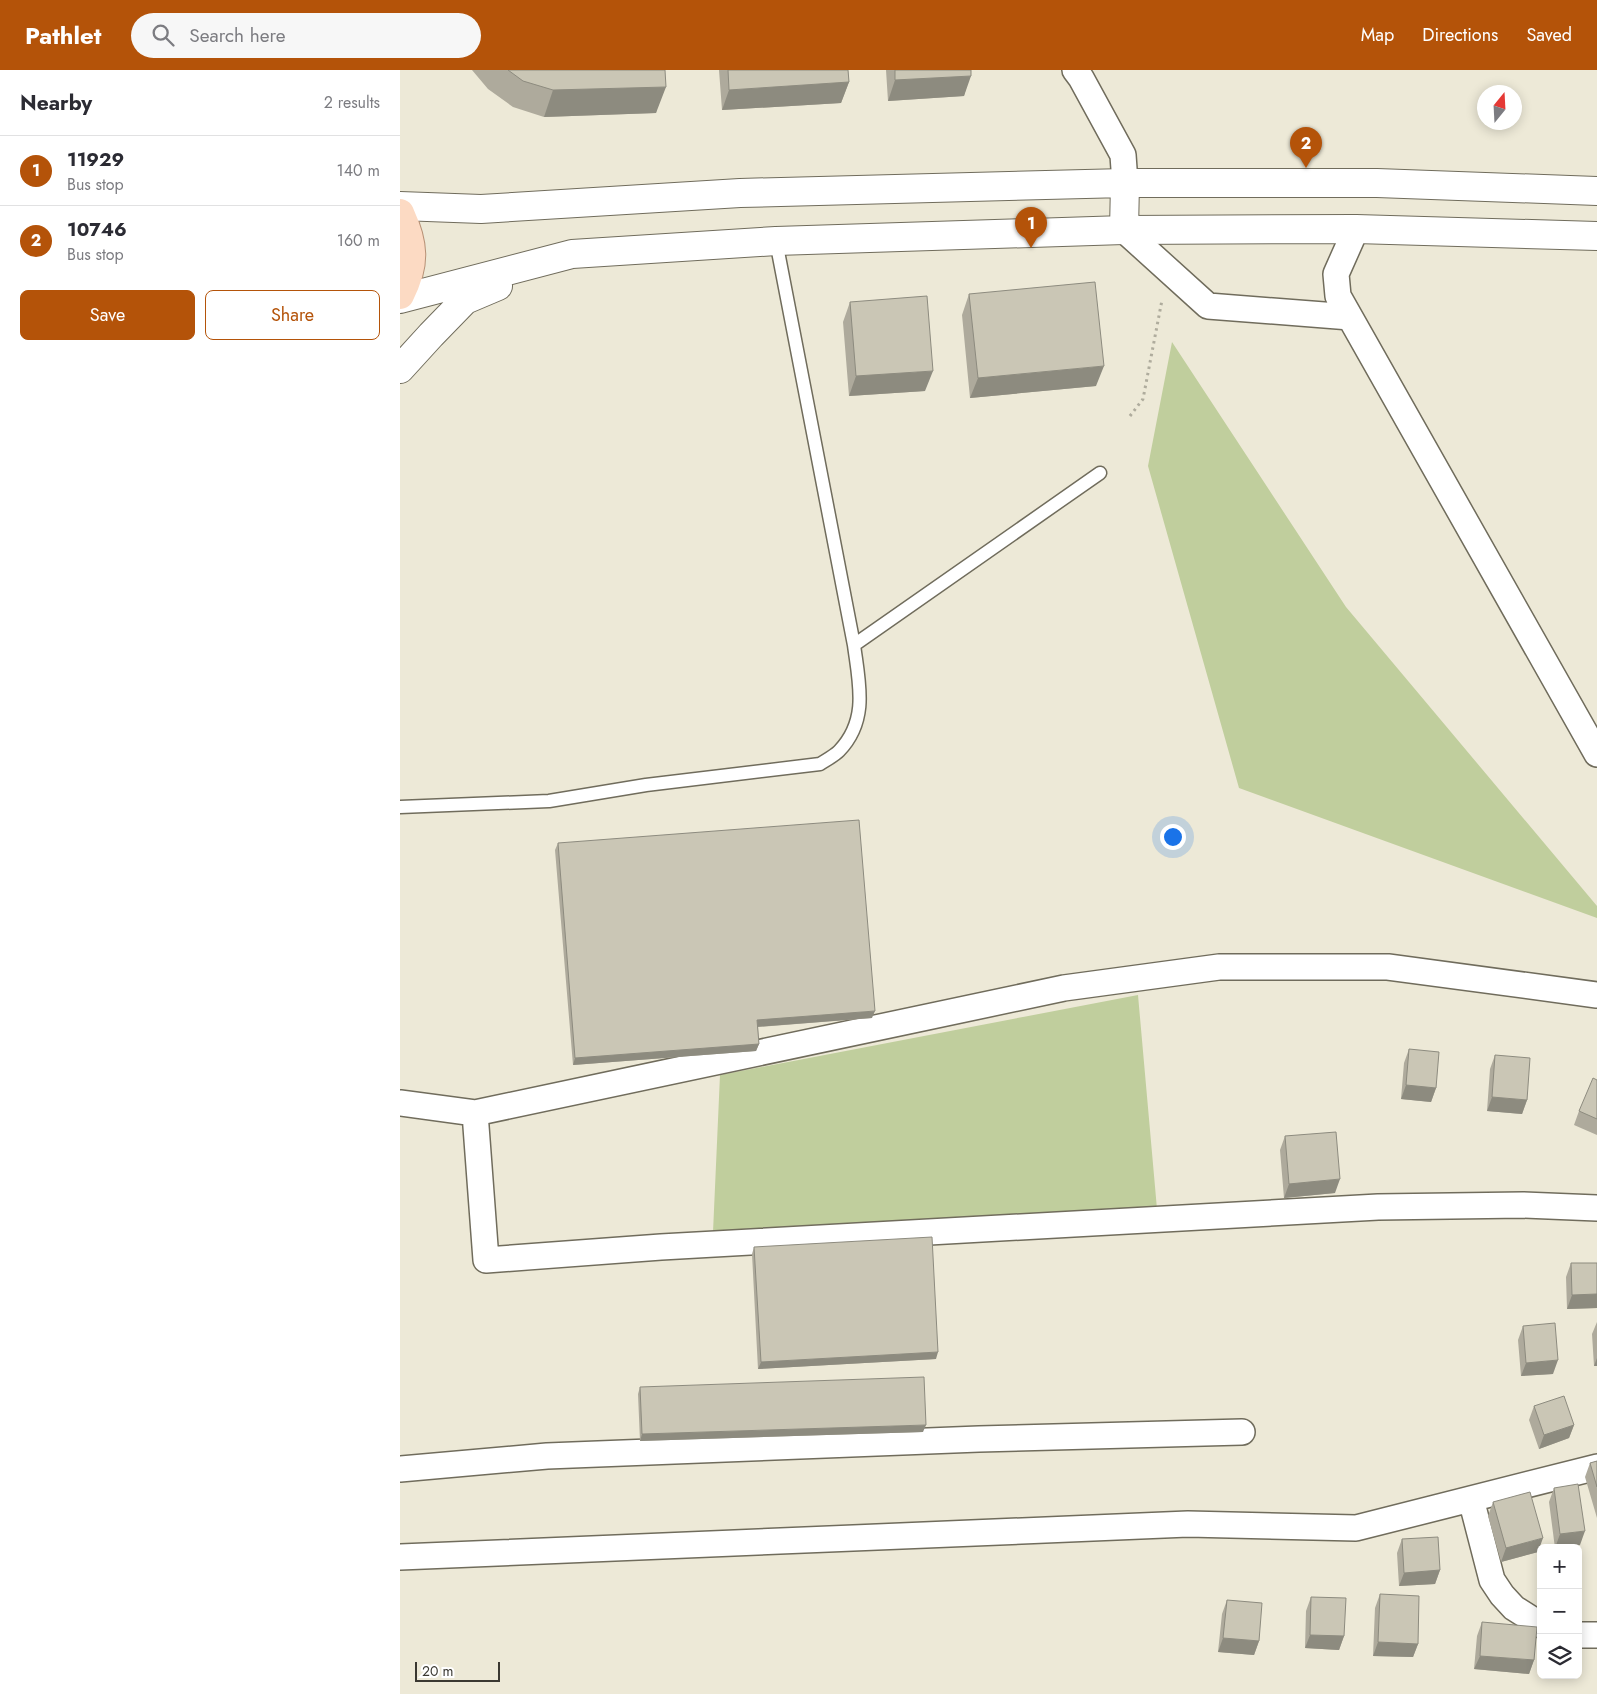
<!DOCTYPE html>
<meta charset="utf-8">
<style>
body{margin:0;font-family:Jost,sans-serif;background:#f7f7f7;color:#2b2b33}
.controls{position:absolute;right:15px;bottom:15px;display:grid;overflow:hidden;border-radius:8px;box-shadow:0 2px 12px #0003}
.controls button{width:45px;height:45px;display:grid;place-items:center;padding:0;border:0;border-bottom:1px solid #e1e1e2;background:#fff;color:#2b2b33;font:25px sans-serif}
.compass{position:absolute;left:1077px;top:15px;width:45px;height:45px;border-radius:50%;background:#fff;box-shadow:0 2px 12px #0003;rotate:18deg}
.scale{position:absolute;left:15px;bottom:12px;width:85px;box-sizing:border-box;padding-left:5px;border:2px solid #3a3831;border-top:0;font-size:14px;line-height:18px;white-space:nowrap;color:#3a3831;-webkit-text-stroke:4px #fff;paint-order:stroke}
.you{position:absolute;left:772px;top:766px;width:18px;height:18px;margin:-12px;border:4px solid #fff;border-radius:50%;background:#1a73e8;box-shadow:0 0 0 8px #1a73e833}
.badge{display:grid;place-items:center;width:32px;height:32px;border-radius:50%;background:#b45309;color:#fff;font-size:16px;font-weight:700}
.pin{position:absolute;translate:-50% -41px;filter:drop-shadow(0 1px 2px #0008)}
.pin::after{content:'';position:absolute;top:26px;width:18px;height:15px;background:inherit;clip-path:polygon(0 0,100% 0,50% 100%)}
.list{margin:0;padding:0;list-style:none}
h2{display:flex;justify-content:space-between;align-items:center;height:65px;margin:0;padding:0 20px;font-size:21px}
h2 small{font-size:16px;font-weight:400;color:#7c7c81}
.list li{display:grid;grid-template-columns:32px 1fr auto;gap:15px;align-items:center;box-sizing:border-box;height:70px;padding:0 20px;border-top:1px solid #e1e1e2}
.list b{display:block;font-size:19px;white-space:nowrap}
.list p{margin:0;font-size:16px;white-space:nowrap;color:#7c7c81}
.list em{font-size:16px;font-style:normal;color:#7c7c81}
.actions{display:flex;gap:10px;padding:15px 20px}
.actions a{flex:1;padding:11px 0;border:1px solid #b45309;border-radius:8px;text-align:center;font-size:18px;color:#b45309}
.actions .main{background:#b45309;color:#fff}
.icon{flex:none;width:28px;height:28px;fill:none;stroke:currentColor;stroke-width:2;stroke-linecap:round;stroke-linejoin:round}
.map{position:relative;flex:none;width:1197px;height:1624px;overflow:hidden}
header{display:flex;align-items:center;gap:30px;box-sizing:border-box;height:70px;padding:0 25px;background:#b45309;color:#fff}
header strong{font-size:24px}
nav{display:flex;gap:28px;margin-inline-start:auto;font-size:18px}
.search{width:350px;height:45px;background:#f7f7f7;display:flex;align-items:center;gap:12px;box-sizing:border-box;padding:0 18px;border-radius:28px;color:#7c7c81;font-size:19px}
main{display:flex}
aside{flex:1;background:#fff}
.map>svg:first-child{display:block}
.green{fill:#c0ce9d}
.lines{fill:none;stroke-linecap:round;stroke-linejoin:round}
.service-casing{stroke:#706c5c;stroke-width:15}
.minor-casing{stroke:#706c5c;stroke-width:28}
.tertiary-casing{stroke:#706c5c;stroke-width:30}
.primary-casing{stroke:#b79176;stroke-width:30}
.path{stroke:#afac9d;stroke-width:3;stroke-dasharray:2.5 4;stroke-linecap:butt}
.service{stroke:#fff;stroke-width:12}
.minor{stroke:#fff;stroke-width:25}
.tertiary{stroke:#fff;stroke-width:28}
.primary{stroke:#fcdac3;stroke-width:28}
.wall{fill:#aeaa9c}
.shaded-wall{fill:#8d8b7f}
.building{fill:#cac6b5;stroke:#8d8b7f}
</style>
<header>
<strong>Pathlet</strong>
<div class="search"><svg class="icon" aria-label="search" viewBox="0 0 24 24"><circle cx="10" cy="10" r="6"/><path d="M15 15l6 6"/></svg>Search here</div>
<nav><a>Map</a><a>Directions</a><a>Saved</a></nav>
</header>
<main>
<aside>
<h2>Nearby<small>2 results</small></h2>
<ul class="list">
<li><span class="badge">1</span><div><b>11929</b><p>Bus stop</p></div><em>140 m</em></li>
<li><span class="badge">2</span><div><b>10746</b><p>Bus stop</p></div><em>160 m</em></li>
</ul>
<div class="actions"><a class="main">Save</a><a>Share</a></div>
</aside>
<div class="map">
<svg width="1197" height="1624" viewBox="0 0 1197 1624">
<rect width="100%" height="100%" fill="#ede9d7"/>
<path class="green" d="M772,272L946,537L1197,836V848L839,718L748,396Z
M738,925L757,1139L313,1162L320,1005Z"/>
<g class="lines">
<g class="service-casing">
<path id="service" d="M454,575L700,403
M0,737L149,731L246,715L420,694C426,690 434,686 439,681C469,650 459,613 454,575L376,171"/>
</g>
<g class="minor-casing">
<path id="minor" d="M675,0L681,8L723,85L725,113
M956,159L936,204L938,226L1197,684
M724,160L808,236L950,247
M0,1033L75,1043L664,918L819,897H988L1197,925
M75,1043L86,1190L261,1177L978,1137L1123,1135L1197,1138
M0,1399L147,1386L579,1369L842,1362
M1071,1429L1092,1510L1102,1525L1114,1538L1141,1555
M0,1487L788,1454L956,1458L1197,1397
M1178,1565H1197"/>
</g>
<g class="tertiary-casing">
<path id="tertiary" d="M0,136L81,139L340,123L725,113H977L1197,121
M724,160L725,113
M0,229L172,184L376,171L724,160L956,159L1197,166
M0,299L31,265L65,230L98,216"/>
</g>
<g class="primary-casing">
<path id="primary" d="M0,143C14,174 16,194 0,225"/>
</g>
<path class="path" d="M730,346L743,329L762,230"/>
<use href="#service" class="service"/>
<use href="#minor" class="minor"/>
<use href="#tertiary" class="tertiary"/>
<use href="#primary" class="primary"/>
</g>
<path class="wall" d="M72,0H265L256,43L144,47L113,37L88,19Z
M319,0H448L449,12L441,33L322,40Z
M486,0H571L564,26L488,31Z
M569,224L696,316L570,328L562,245Z
M450,232L525,321L449,326L443,252Z
M158,773L472,948L358,957L359,974L356,981L173,995L155,780Z
M1009,979L1036,1018L1031,1032L1001,1029L1004,993Z
M1095,985L1127,1030L1122,1044L1087,1041L1090,999Z
M1197,1010V1065L1174,1055L1179,1041Z
M885,1066L935,1123L884,1128L880,1080Z
M354,1177L536,1289L358,1299L352,1184Z
M1171,1193H1197V1238L1167,1239L1166,1207Z
M1197,1252V1296H1194L1192,1264Z
M1123,1256L1153,1304L1121,1306L1118,1270Z
M240,1317L523,1362L240,1371L238,1324Z
M1134,1336L1174,1355L1169,1368L1139,1379L1129,1350Z
M1197,1391V1448L1185,1407L1190,1393Z
M1154,1418L1180,1475L1155,1478L1149,1432Z
M1093,1432L1138,1482L1101,1492L1088,1446Z
M1002,1469L1040,1500L1035,1514L999,1516L997,1483Z
M980,1524L1018,1574L1013,1587L973,1586L975,1538Z
M911,1527L944,1566L939,1580L905,1578L906,1541Z
M827,1530L859,1571L854,1585L818,1582L822,1544Z
M1082,1552L1134,1590L1129,1604L1074,1599L1077,1566Z"/>
<path class="shaded-wall" d="M571,6L564,26L488,31L495,10Z
M449,12L441,33L322,40L329,20Z
M266,17L256,43L144,47L153,20Z
M704,296L696,316L570,328L578,308Z
M533,301L525,321L449,326L456,306Z
M475,941L472,948L355,957L357,950Z
M359,974L356,981L173,995L175,988Z
M1006,1015L1036,1018L1031,1032L1001,1029Z
M1092,1027L1127,1030L1122,1044L1087,1041Z
M940,1109L935,1123L884,1128L889,1114Z
M1197,1224V1238L1167,1239L1172,1225Z
M538,1282L536,1289L358,1299L361,1292Z
M1197,1288V1296H1194Z
M1158,1290L1153,1304L1121,1306L1126,1293Z
M526,1355L523,1362L240,1371L242,1364Z
M1174,1355L1169,1368L1139,1379L1144,1365Z
M1185,1461L1180,1475L1155,1478L1160,1464Z
M1143,1468L1138,1482L1101,1492L1106,1478Z
M1040,1500L1035,1514L999,1516L1004,1503Z
M910,1565L944,1566L939,1580L905,1578Z
M823,1568L859,1571L854,1585L818,1582Z
M978,1572L1018,1574L1013,1587L973,1586Z
M1080,1586L1134,1590L1129,1604L1074,1599Z"/>
<path class="building" d="M108,0H265L266,17L153,20L123,11Z
M328,0H448L449,12L329,20Z
M495,0H571V6L495,10Z
M695,212L704,296L578,308L569,224Z
M527,226L533,301L456,306L450,232Z
M459,750L475,941L357,950L359,974L175,988L158,773Z
M1009,979L1039,982L1036,1018L1006,1015Z
M1095,985L1130,988L1127,1030L1092,1027Z
M1193,1008L1197,1010V1049L1179,1041Z
M936,1062L940,1109L889,1114L885,1066Z
M532,1167L538,1282L361,1292L354,1177Z
M1171,1193H1197V1224L1172,1225Z
M1155,1253L1158,1290L1126,1293L1123,1256Z
M524,1307L526,1355L242,1364L240,1317Z
M1164,1326L1174,1355L1144,1365L1134,1336Z
M1197,1391V1417L1190,1393Z
M1178,1414L1185,1461L1160,1464L1154,1418Z
M1130,1422L1143,1468L1106,1478L1093,1432Z
M1038,1467L1040,1500L1004,1503L1002,1469Z
M980,1524L1019,1526L1018,1574L978,1572Z
M911,1527L946,1528L944,1566L910,1565Z
M827,1530L862,1533L859,1571L823,1568Z
M1082,1552L1137,1557L1134,1590L1080,1586Z"/>
</svg>
<div class="controls">
<button>+</button>
<button>−</button>
<button><svg class="icon" aria-label="layers" viewBox="0 0 24 24"><path d="M12 4l9 5-9 5-9-5zM3 14l9 5 9-5"/></svg></button>
</div>
<svg class="compass" viewBox="-18 -18 36 36"><path d="M0-13l5 13h-10z" fill="#e53935"/><path d="M0 13l5-13h-10z" fill="#7c7c81"/></svg>
<div class="scale">20 m</div>
<div class="you"></div>
<div class="pin badge" style="left:631px;top:178px">1</div>
<div class="pin badge" style="left:906px;top:98px">2</div>
</div>
</main>
